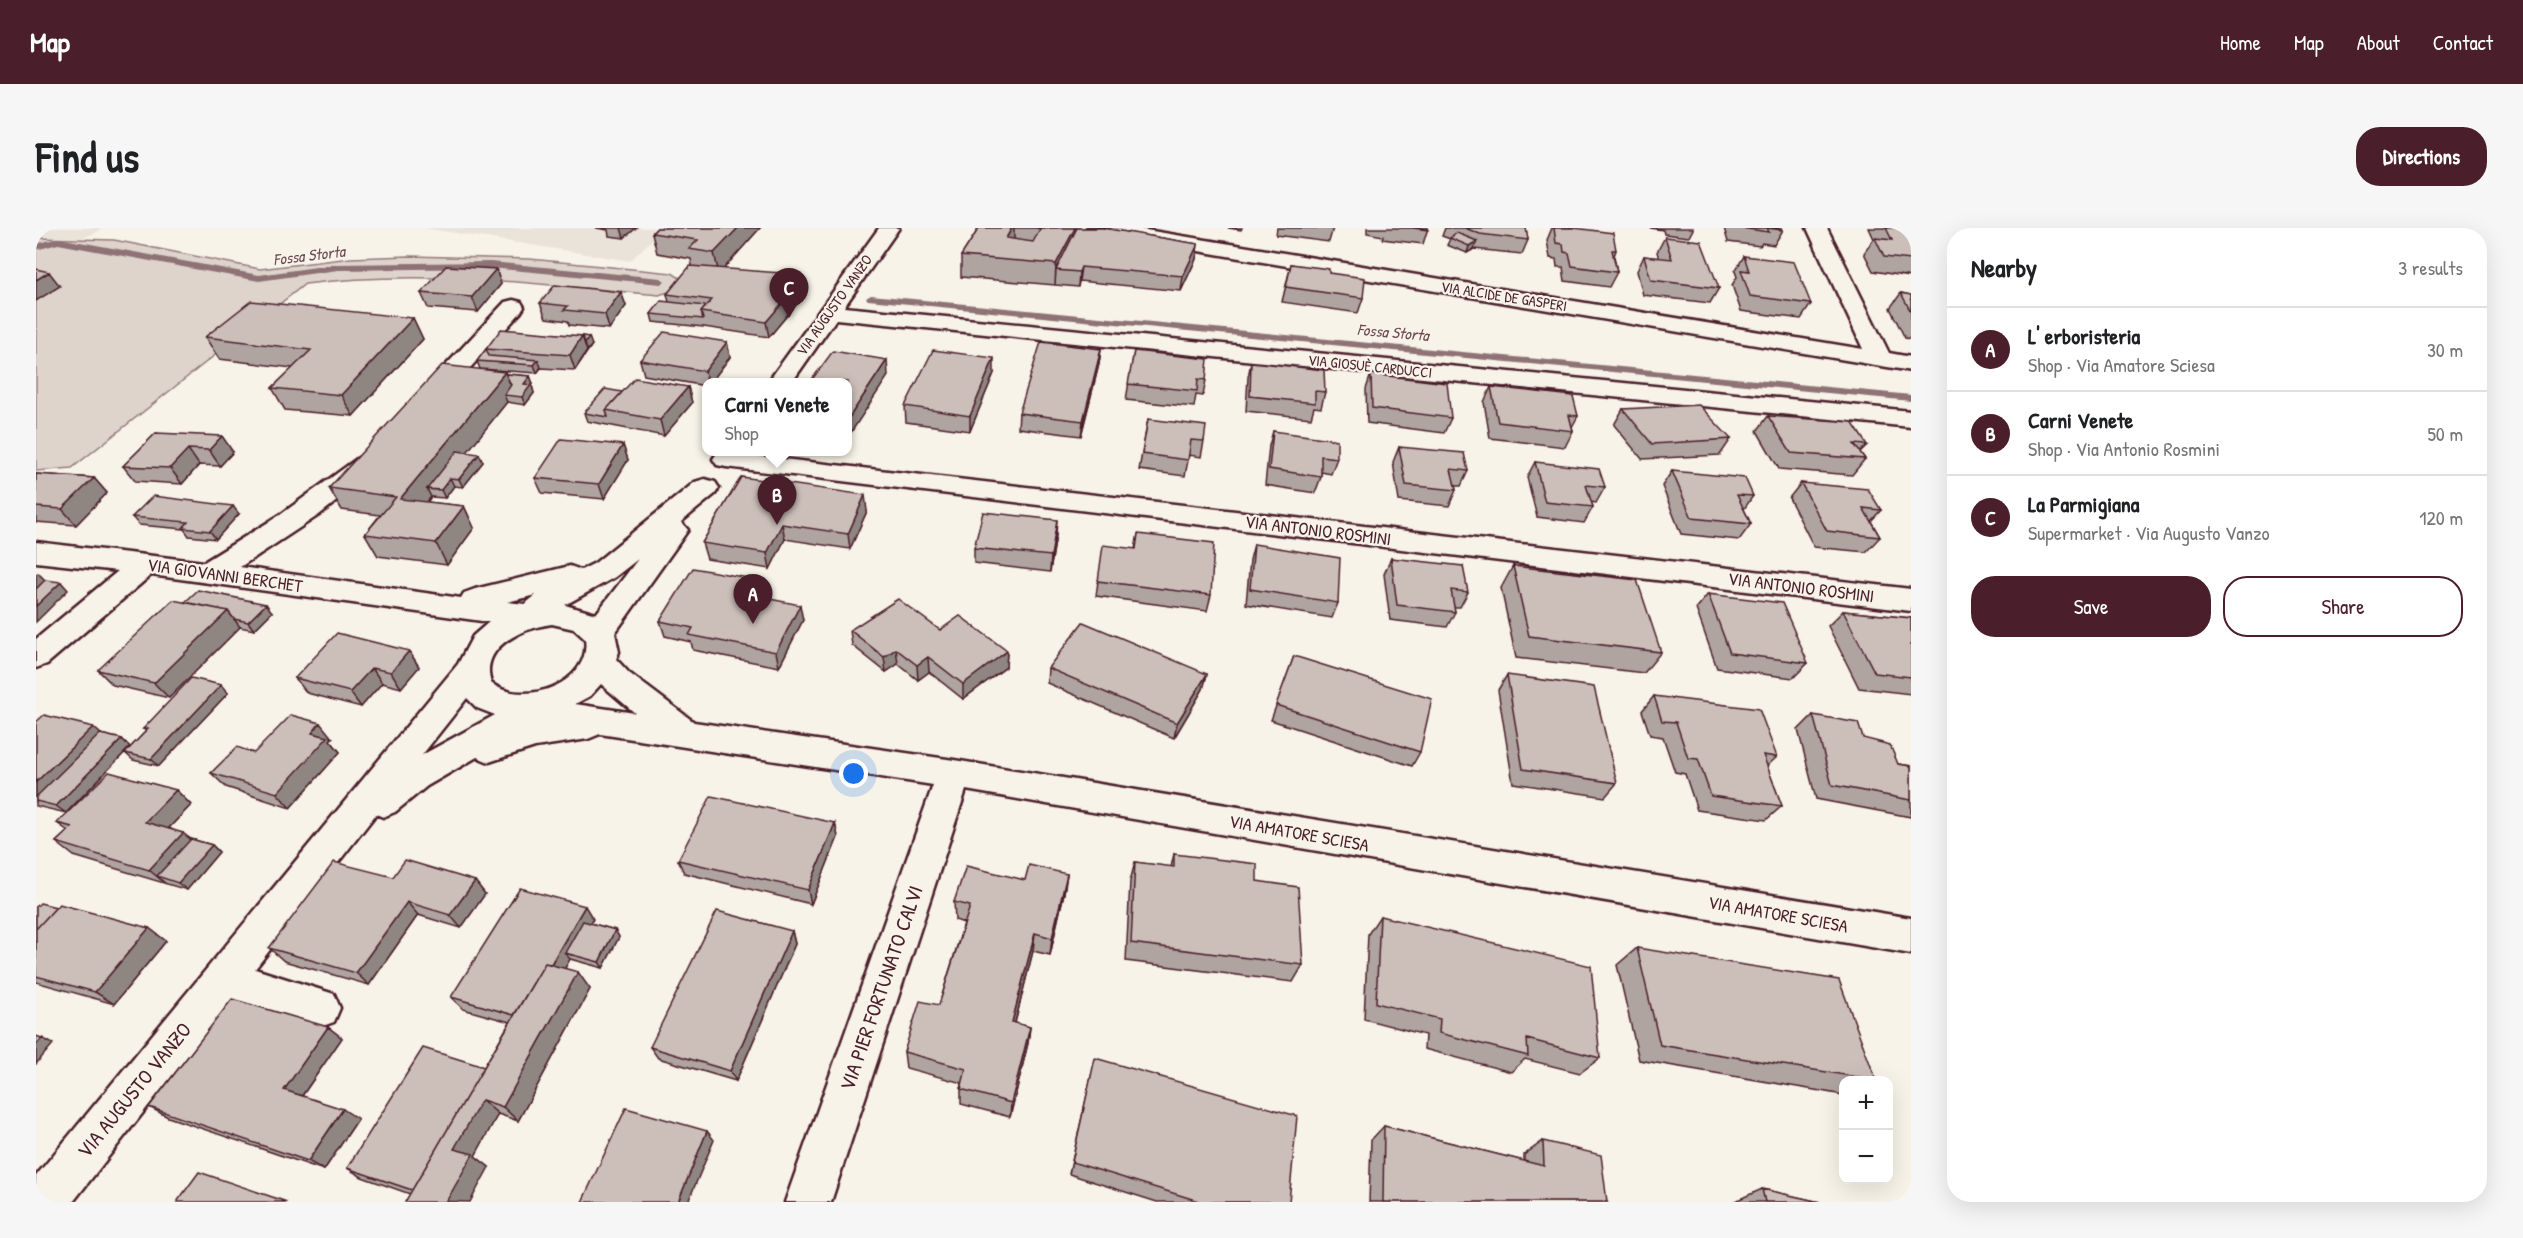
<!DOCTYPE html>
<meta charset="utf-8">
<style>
body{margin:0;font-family:"Patrick Hand",sans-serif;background:#f6f6f6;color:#202124}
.controls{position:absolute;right:18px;bottom:18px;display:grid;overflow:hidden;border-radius:12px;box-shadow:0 6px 24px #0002}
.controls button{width:54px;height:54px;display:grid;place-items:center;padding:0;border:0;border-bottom:2px solid #e0e0e0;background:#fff;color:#202124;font:30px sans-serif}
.you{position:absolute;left:818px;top:546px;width:21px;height:21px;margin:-15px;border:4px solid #fff;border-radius:50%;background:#1a73e8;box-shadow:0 0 0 9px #1a73e833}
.badge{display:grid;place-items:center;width:39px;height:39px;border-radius:50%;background:#4a1f2b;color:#fff;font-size:20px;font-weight:700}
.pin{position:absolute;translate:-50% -50px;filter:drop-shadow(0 2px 3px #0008)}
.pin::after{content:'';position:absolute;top:32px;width:21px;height:18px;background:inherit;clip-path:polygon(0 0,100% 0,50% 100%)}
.popup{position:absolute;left:666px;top:150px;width:150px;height:78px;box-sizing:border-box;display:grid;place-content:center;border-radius:12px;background:#fff;filter:drop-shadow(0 2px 4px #0005);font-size:20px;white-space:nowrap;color:#757577}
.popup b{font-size:22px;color:#202124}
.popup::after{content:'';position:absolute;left:50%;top:100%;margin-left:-12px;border:12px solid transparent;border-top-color:#fff}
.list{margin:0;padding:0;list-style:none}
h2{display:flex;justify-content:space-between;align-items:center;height:78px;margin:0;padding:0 24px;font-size:26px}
h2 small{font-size:20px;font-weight:400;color:#757577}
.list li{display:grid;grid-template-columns:39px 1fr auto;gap:18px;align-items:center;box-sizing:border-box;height:84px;padding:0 24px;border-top:2px solid #e0e0e0}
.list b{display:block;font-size:22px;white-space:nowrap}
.list p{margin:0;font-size:20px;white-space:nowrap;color:#757577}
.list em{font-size:20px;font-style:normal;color:#757577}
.actions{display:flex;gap:12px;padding:18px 24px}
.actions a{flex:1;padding:14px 0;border:2px solid #4a1f2b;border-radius:24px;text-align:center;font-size:21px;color:#4a1f2b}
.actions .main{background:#4a1f2b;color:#fff}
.map{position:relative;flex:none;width:1875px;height:974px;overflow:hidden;border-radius:24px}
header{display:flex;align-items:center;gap:36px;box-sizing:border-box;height:84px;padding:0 30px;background:#4a1f2b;color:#fff}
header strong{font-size:28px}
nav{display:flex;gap:33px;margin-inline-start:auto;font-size:21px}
.intro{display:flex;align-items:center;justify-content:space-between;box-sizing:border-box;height:144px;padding:0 36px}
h1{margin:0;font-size:42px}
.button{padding:15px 27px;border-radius:24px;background:#4a1f2b;color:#fff;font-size:21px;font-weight:700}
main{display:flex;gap:36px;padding:0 36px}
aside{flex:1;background:#fff;border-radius:24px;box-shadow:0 6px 24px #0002}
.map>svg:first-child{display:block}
.built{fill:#eae3da}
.green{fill:#ded4cc;stroke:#947a7c;stroke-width:1.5}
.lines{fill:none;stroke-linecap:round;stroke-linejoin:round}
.stream{fill:#8e7275;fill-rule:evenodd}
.minor-casing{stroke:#4a1f2b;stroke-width:5}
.minor{fill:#f7f3e8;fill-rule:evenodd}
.wall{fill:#afa49f;stroke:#4a1f2b;stroke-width:1.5}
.shaded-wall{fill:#8f8682;stroke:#4a1f2b;stroke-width:1.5}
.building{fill:#ccbfb9;stroke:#4a1f2b;stroke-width:1.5}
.labels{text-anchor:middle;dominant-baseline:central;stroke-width:4.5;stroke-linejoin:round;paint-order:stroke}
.far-street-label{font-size:15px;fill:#4a1f2b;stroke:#f7f3e8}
.far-water-label{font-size:16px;font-style:italic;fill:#6c4950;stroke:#f7f3e8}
.street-label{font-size:18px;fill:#4a1f2b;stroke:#f7f3e8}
.near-street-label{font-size:21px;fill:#4a1f2b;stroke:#f7f3e8}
</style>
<header>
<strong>Map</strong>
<nav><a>Home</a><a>Map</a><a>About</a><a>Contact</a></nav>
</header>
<div class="intro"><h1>Find us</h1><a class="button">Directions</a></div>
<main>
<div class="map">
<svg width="1875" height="974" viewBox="0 0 1875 974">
<rect width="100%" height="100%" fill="#f7f3e8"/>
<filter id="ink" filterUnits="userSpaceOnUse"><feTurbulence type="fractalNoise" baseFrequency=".0167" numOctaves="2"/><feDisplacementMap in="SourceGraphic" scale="12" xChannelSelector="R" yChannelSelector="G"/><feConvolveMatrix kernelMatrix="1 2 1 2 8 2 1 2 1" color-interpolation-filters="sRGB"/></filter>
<g filter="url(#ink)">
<path class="built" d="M0,0H65L63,3L47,10H0Z
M388,0H628L594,33Z"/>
<path class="green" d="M0,10L78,12L224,41L315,30L374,28L494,31L636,45L644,50L638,62L623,67C506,56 386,41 269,56L36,240L0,243Z"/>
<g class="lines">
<path class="stream" d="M22,10L223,47L302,36L454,34L625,50L629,53L625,56L454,40L302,42L223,53L22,16L0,22V16Z
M835,67L1875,167V173L832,72L830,70Z"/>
<g class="minor-casing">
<path id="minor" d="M843,0H863L808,79L1875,183V199L800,91L756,154H732Z
M1051,0H1098L1827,121L1771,0H1791L1853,125L1875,129V143L1061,6L1054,4Z
M477,72L485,74L488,79L485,84L402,175L393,177L384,175L381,170L384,165L469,74Z
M687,224L1875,361V383L690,239L681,237L677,231L681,225Z
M331,228L340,230L344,236L340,242L283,287L204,339L425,370L428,365L439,361L534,338L545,342L559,335L659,254L669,251L679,254L683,260L679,266L645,294L652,302L579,405L583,424L580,431L593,445L658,494L918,532L1875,690V726L930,562L795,974H749L897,557L564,506L552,511L499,519L453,534L441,529L391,558L359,584L347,589L340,586L219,741L298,766L304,780L298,794L284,799L196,771L37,974H0V948L422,436L437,408L453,394L115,347L11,436L0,440V411L82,343L0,334V314L168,334L244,287L322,230ZM602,331L560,386L529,377L579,349ZM500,367L489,376L471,374ZM516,396L538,401L549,411C556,456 487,480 455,455C443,418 487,400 516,396ZM565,456L599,485L539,476L554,468ZM431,470L441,480L459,487L386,527Z"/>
</g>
<use href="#minor" class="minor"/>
</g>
<path class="wall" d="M560,0H600L588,10L573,8L572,2Z
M621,0H724L687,41L768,67L733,109L668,99L617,94L615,86L633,74L631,66L656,38L655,31L621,25L616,5Z
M943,0H1067L1162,16L1160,31L1145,63L1043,53L1042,59L925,49V28Z
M1192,0H1206L1205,2Z
M1241,0H1297L1293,14L1240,7Z
M1331,0H1392L1387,16L1346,11L1347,8L1331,5Z
M1409,0H1490L1492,12L1486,26L1438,21L1431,25L1411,17L1414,11L1406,8Z
M1516,0H1538L1580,22L1578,28L1581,44L1573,59L1529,53L1527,39H1521L1520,31L1514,30L1511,12Z
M1614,0H1657V1L1653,9L1628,6L1627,2Z
M1688,0H1746L1747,2L1738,17L1726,15L1724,18L1692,14Z
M1833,0H1875V49L1837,43L1828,25L1838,11Z
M1629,9L1683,60L1674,75L1607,67L1601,43L1608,28L1623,30L1621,24Z
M1708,28L1775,76L1765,91L1705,83L1696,57L1701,49L1699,43Z
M1255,36L1293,45L1327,70L1322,85L1246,74Z
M460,41L465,56L442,84L392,80L385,65Z
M585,64L590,78L573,101L533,97L532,93L510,90L504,75Z
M1865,65L1875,67V111L1869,110L1854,80Z
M377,90L387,111L317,188L249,182L236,160L257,140L183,131L169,109Z
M547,108L556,117L539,142L505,140L501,145L444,141L441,133L450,121Z
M691,114L694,129L675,154H670V158L608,147L604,132Z
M1065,121L1063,136L1045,208L982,200L983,185Z
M1098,123L1170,152L1167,168L1160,167L1158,179L1090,172Z
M1215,134L1289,164L1285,180L1278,179L1275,190L1210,183L1212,149Z
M469,144L470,146L494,148L497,156L496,158L498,165L489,177L471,174L430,225L447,234L427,259L418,258L409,270L395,269L391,274L428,278L438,300L411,337L342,328L329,306L344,287L306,282L293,260Z
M958,145L934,203L870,194L869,178Z
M1335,146L1415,190L1408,205L1331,195L1330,161Z
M652,159L656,175L628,208L551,193L548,185L586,164Z
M1455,159L1542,188L1536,199L1537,203L1529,219L1454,210L1448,174Z
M1587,181L1695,211L1684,227L1606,231L1578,197Z
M1732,188L1831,217L1824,224L1829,231L1816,247L1743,241L1721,203Z
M1112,191L1168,213L1165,229L1153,227L1149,248L1103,242Z
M1237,203L1301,230L1295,246L1285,244V249L1279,265L1229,257L1233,218Z
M120,205L197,224L184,238L163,237L146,256L99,253L87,238Z
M587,217L592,232L568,271L506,265L499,250Z
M1363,219L1432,243L1425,258H1419L1420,262L1413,278L1363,273L1357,234Z
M1499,234L1569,259L1560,275L1555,274L1557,279L1548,295L1501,289L1491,249Z
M1636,243L1717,268L1708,281L1715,296L1703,312L1645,306L1626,258Z
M0,246L58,250L71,265L40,297L0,294Z
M705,249L831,283L814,321L749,311L734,341L671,331L666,315Z
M1765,255L1845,282L1835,293L1844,309L1830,324L1778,319L1753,270Z
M203,286L180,311L153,308L148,301L103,297L96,289Z
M1102,306L1175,367L1171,383L1060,368L1062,353L1099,321Z
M1020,307L1014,344L938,335V320Z
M1218,316L1302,375L1296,390L1210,376L1214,332Z
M1355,330L1432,364L1424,379H1418L1419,384L1411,399L1354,392L1348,346Z
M1477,338L1625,424L1608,445L1480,430L1465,360Z
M1672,366L1772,435L1757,450L1681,440L1660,381Z
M726,368L725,369L767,392L743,439L657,422L655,414L629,408L624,393Z
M149,374L236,384L218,402L204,399L133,470L77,457L62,442Z
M1807,383L1875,390V466L1823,460L1792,398Z
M814,402H904L971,423L970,439L927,471L893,444L882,452L862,436L850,444L816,417Z
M373,423L383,439L365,460L346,455L325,479L271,465L259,450Z
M1258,428L1384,524L1376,538L1235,492Z
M1012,440L1171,446L1167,461L1138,510L1011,455Z
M1471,447L1581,555L1569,569L1477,555L1462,462Z
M185,457L192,465L123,538L97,532L89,525L110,503L107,501Z
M1618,468L1741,529L1731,538L1746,578L1730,592L1661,582L1649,546L1639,544L1627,509L1614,507L1606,483Z
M1777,487L1827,510L1862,536L1875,538V589L1780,571L1762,502Z
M0,494L57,499L64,506L86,511L94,519L30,585L0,578Z
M296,510L294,512L304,524L254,580L190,559L175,545L218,525Z
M140,562L155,577L133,600L155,611L176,617L183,624L151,662L38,628L20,614L32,603L21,595Z
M799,595L802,609L775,676L648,645L642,632Z
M1138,626L1267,737L1257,754L1090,733L1094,653L1099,634L1135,639Z
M1031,646L1028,665L1014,727L997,723L979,795L994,799L992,815L974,889L925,876V861L926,855L870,840L868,824L903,777L928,695L919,692L918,674L989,652Z
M357,649L439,653L449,666L425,700L382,687L333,757L248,733L233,720Z
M0,679L113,700L130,713L78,776L0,754Z
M1344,688L1564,830L1544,845L1489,831L1475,844L1388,821L1389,807L1328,791L1332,706Z
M557,691L554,695L579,702L583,709L567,740L534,731L529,740L554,761L482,893L462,886L439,928L453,939L374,966L326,949L311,940L448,839L474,794L427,781L415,769Z
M756,703L759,716L700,853L622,830L614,819Z
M1601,720L1840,852H1808V867L1603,832L1581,737Z
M292,799L306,810L266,868L322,891L288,942L132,889L113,879Z
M1056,845L1253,974H1121L1033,946Z
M1348,898L1488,933V927L1507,913L1571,974H1333L1335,912Z
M1726,961L1784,974H1699V973Z"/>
<path class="shaded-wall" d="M585,0H600L588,10Z
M702,0H724L683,46L678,25Z
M976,0H978V17L970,10Z
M1039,0H1043L1020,42L1019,57L1020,36Z
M1441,13L1438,21L1431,25L1433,18Z
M1162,16L1160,31L1145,63L1147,48Z
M1045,39L1043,53L1042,59L1043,44Z
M460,41L465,56L442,84L436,69Z
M13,44L24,58L0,73V52Z
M766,52L768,67L733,109L730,94Z
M585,64L590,78L573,101L569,86Z
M377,90L387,111L317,188L305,167Z
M546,108L551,123L539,142L534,127Z
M553,109L556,117L551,123L549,115Z
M691,114L694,129L675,154H671L669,143Z
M1065,121L1063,136L1045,208L1047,193Z
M958,130V145L934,203V188Z
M502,132L505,139L501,145L498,137Z
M851,132L852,148L812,209V191Z
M469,144L478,165L468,167L471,174L401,262L391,261L395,269L376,292L364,271Z
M494,148L497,156L496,158L498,165L489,177L486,169L488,156Z
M652,159L656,175L628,208L624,192Z
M186,208L197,224L184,238L173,222Z
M587,217L592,232L568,271L563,256Z
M152,221L163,237L146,256L134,240Z
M443,226L447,234L427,259L423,251Z
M58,250L71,265L40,297L26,281Z
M414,250L418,258L409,270L405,262Z
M829,267L831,283L814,321L812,306Z
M197,278L203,286L180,311L174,303Z
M428,278L438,300L411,337L400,315Z
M1021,292L1020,307L1014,344L1015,328Z
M746,296L749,311L734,341L731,325Z
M2,345L17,360L0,376V346Z
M723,352L726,368L718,383L714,367Z
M25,354L32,362L0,394V378Z
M230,376L236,384L218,402L212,394Z
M764,377L767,392L743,439L740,424Z
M192,383L204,399L133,470L118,455Z
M860,421L862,436L850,444L848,429Z
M373,423L383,439L365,460L355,444Z
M971,423L970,439L927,471V456Z
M892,429L893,444L882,452L881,437Z
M336,440L346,455L325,479L314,464Z
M1171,446L1167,461L1138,510L1141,495Z
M185,457L192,465L123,538L115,531Z
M284,495L296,510L294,512L304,524L254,580L241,565L276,505Z
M57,499L73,513L0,573V554Z
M86,511L94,519L30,585L20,578Z
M140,562L155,577L125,608L109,594Z
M799,595L802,609L775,676L772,662Z
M147,605L163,618L121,648L130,656L113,642Z
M176,617L183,624L151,662L142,655Z
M1031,646L1028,665L1014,727L1016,710Z
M439,653L449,666L425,700L414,687Z
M371,674L382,687L333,757L320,745Z
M549,678L557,691L536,727L529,725L534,731L495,800L485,789Z
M113,700L130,713L78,776L59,764Z
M579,702L583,709L567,740L563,734Z
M756,703L759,716L700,853L694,843Z
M999,705L997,723L975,810L976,794Z
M542,744L554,761L482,893L467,879Z
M292,799L306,810L263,872L248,862Z
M994,799L992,815L974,889L975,875Z
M6,810L17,816L0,836V817Z
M454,841L446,872L462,886L439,928L453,939L434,974L395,973Z
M307,881L322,891L288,942L272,933Z
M671,903L678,912L652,974H642Z"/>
<path class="building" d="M621,0H702L678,25L653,21L662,12L616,5Z
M943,0H976L970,10L997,14L1004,1L1000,0H1039L1020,36L925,28Z
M1041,0H1067L1162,16L1147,48L1045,39L1043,44L1020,42Z
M1377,0H1392V2Z
M1429,0H1490L1492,12L1444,6Z
M1518,0H1538L1577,5L1580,22H1576L1581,44L1536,38L1533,25L1528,24L1527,16L1520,15Z
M1705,0H1746L1747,2L1731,0L1733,4Z
M1850,0H1875V32L1848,29L1839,10L1856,12Z
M1421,5L1441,13L1433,18L1414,10Z
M1629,9L1665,13L1683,60L1615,52L1608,28L1636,31Z
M1708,28L1758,34L1775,76L1714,68L1705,42L1713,43Z
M1255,36L1293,41V45L1329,50L1327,70L1250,59Z
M410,38L460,41L436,69L385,65Z
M654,38L758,46L766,52L730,94L665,84L676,72L631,66Z
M0,41L13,44L0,52Z
M519,57L585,64L569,86L528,82L532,78L504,75Z
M1865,65L1875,67V84Z
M215,73L377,90L305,167L236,160L275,122L169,109Z
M625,73L670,78L665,84L667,91L615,86Z
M465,101L546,108L534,127L450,121Z
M628,104L691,114L669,143L604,132Z
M547,108L553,109L549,115Z
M1005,114L1065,121L1047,193L983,185Z
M450,121L453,128L502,132L498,137L441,133Z
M897,122L958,130L934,188L869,178Z
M797,123L851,132L812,191V154H774Z
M1098,123L1172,131L1170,152L1162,151L1161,163L1092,156Z
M1215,134L1288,142L1289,164L1279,163V175L1214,168Z
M406,137L469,144L364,271L428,278L400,315L329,306L360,269L293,260Z
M470,146L494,148L488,156L495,157L486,169L468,167L475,157Z
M1335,146L1411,155L1415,190L1336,180Z
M599,150L652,159L624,192L570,182Z
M1455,159L1537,168L1542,188L1533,187L1537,203L1462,194Z
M569,161L586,164L570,182L572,189L548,185Z
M1663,177L1695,211L1616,216L1587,181Z
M1732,188L1816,194L1831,217L1818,216L1829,231L1755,225Z
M1112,191L1170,198L1168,213L1155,212L1152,232L1106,226Z
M1237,203L1301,212V230L1285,228V249L1233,241Z
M120,205L186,208L173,222L152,221L134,240L87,238Z
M525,211L587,217L563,256L499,250Z
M1363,219L1428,225L1432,243L1415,241L1420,262L1370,257Z
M421,223L443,226L423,251L414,250L405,262L391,261Z
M1499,234L1563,241L1569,259L1550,257L1557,279L1509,274Z
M1636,243L1709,250L1717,268L1701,267L1715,296L1656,290Z
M0,246L58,250L26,281L0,279Z
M705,249L829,267L812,306L746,296L731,325L666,315Z
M1765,255L1832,261L1845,282L1827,280L1844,309L1791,303Z
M117,268L197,278L174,303L147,300L152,294L96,289Z
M947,284L1021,292L1015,328L938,320Z
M1102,306L1178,315L1175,367L1062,353L1067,317L1100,321Z
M1218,316L1304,330L1302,375L1214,361Z
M1355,330L1427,338L1432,364L1415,362L1419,384L1361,377Z
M1477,338L1601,352L1625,424L1493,408Z
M657,340L723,352L714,367L764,377L740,424L653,407L657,400L624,393Z
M9,352L25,354L0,378V361Z
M162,362L230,376L212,394L198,391L192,383L149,374Z
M1672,366L1746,375L1772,435L1694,425Z
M862,371L904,402L924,388L971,423L927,456L892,429L881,437L860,421L848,429L814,402Z
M137,372L192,383L118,455L62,442Z
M1807,383L1875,390V449L1839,445Z
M1047,394L1171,446L1141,495L1012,440Z
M301,405L373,423L355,444L336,440L314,464L259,450Z
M1258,428L1396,471L1384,524L1240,477Z
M1471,447L1558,459L1581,555L1487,541Z
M155,450L185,457L115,531L89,525L112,501H107Z
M1618,468L1723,481L1741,529L1727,527L1746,578L1675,568L1662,531L1652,530L1640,494L1626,493Z
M8,487L57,499L0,554V494Z
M255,487L284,495L276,505L292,509L241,565L175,545L201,519L218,525Z
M1777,487L1822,495L1827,510L1854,517L1862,536L1875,538V572L1796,557Z
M64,506L86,511L20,578L0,573V569Z
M73,544L140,562L109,594L147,605L113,642L20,614L36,599L21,595Z
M675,568L799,595L772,662L642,632Z
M155,611L176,617L142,655L121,648Z
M1138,626L1221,636V653L1262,659L1267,737L1095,715L1099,634L1138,639Z
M369,632L439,653L414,687L371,674L320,745L233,720L298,634L357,649Z
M993,637L1031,646L1016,710L999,705L976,794L994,799L975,875L925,861L930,841L868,824L884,773L903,777L934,678L918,674L930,638L989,652Z
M484,660L549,678L515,736L509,735L478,787L415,769Z
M4,675L20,679L0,701V679Z
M23,676L113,700L59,764L0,748V701Z
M681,683L756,703L694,843L614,819Z
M1344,688L1555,738L1564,830L1491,811L1492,828L1403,805L1404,791L1340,775Z
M547,693L579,702L563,734L529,725Z
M1601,720L1803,752L1840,852L1624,817Z
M509,735L542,744L467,879L446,872L418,921L437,926L410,974H369Z
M196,771L292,799L248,862L307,881L272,933L113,879Z
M0,808L6,810L0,817Z
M387,820L448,839L376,962L311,940Z
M1059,830L1261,888L1253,974H1166L1036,934Z
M590,880L671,903L642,974H546Z
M1348,898L1508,938L1507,913L1565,927L1571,974H1347Z
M163,944L251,974H141Z
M1726,961L1784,974H1729Z"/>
</g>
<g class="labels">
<g class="far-street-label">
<text transform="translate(1468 68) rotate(9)">VIA ALCIDE DE GASPERI</text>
<text transform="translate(798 77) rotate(-55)">VIA AUGUSTO VANZO</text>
<text transform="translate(1334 138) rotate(6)">VIA GIOSUÈ CARDUCCI</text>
</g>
<g class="far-water-label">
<text transform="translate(273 27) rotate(-7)">Fossa Storta</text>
<text transform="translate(1357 104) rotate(5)">Fossa Storta</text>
</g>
<g class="street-label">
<text transform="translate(1282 302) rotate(7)">VIA ANTONIO ROSMINI</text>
<text transform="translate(189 347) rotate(8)">VIA GIOVANNI BERCHET</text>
<text transform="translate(1765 359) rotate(7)">VIA ANTONIO ROSMINI</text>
<text transform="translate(1263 605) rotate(10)">VIA AMATORE SCIESA</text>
<text transform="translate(1742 686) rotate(10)">VIA AMATORE SCIESA</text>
</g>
<g class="near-street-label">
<text transform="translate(845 760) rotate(-71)">VIA PIER FORTUNATO CALVI</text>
<text transform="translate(98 862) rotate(-51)">VIA AUGUSTO VANZO</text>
</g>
</g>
</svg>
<div class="controls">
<button>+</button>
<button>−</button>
</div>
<div class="you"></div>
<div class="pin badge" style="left:717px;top:396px">A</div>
<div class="pin badge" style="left:741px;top:297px">B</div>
<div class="popup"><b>Carni Venete</b>Shop</div>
<div class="pin badge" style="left:753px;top:90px">C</div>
</div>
<aside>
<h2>Nearby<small>3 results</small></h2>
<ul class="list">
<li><span class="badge">A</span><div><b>L' erboristeria</b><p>Shop · Via Amatore Sciesa</p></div><em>30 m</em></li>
<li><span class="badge">B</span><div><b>Carni Venete</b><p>Shop · Via Antonio Rosmini</p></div><em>50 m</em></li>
<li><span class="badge">C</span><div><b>La Parmigiana</b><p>Supermarket · Via Augusto Vanzo</p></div><em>120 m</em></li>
</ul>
<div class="actions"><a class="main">Save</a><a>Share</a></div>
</aside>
</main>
